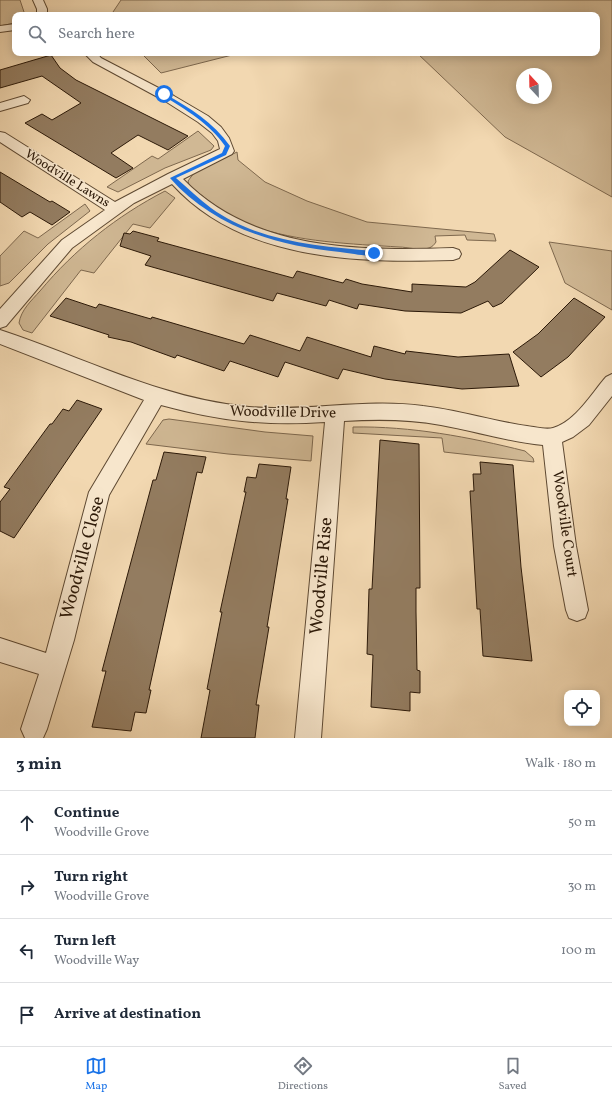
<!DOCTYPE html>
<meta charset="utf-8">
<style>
body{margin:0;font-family:Vollkorn,serif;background:#f2f2f3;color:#1f2937}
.controls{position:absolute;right:12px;bottom:12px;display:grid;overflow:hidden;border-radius:8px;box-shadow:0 2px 10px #0003}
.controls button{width:36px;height:36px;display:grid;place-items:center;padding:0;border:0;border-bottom:1px solid #e0e1e3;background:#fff;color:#1f2937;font:20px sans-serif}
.compass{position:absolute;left:516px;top:68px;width:36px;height:36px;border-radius:50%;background:#fff;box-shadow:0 2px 10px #0003;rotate:338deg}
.stop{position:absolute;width:12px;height:12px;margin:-9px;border:3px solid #1a73e8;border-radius:50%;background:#fff}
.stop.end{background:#1a73e8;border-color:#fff;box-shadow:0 1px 4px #0008}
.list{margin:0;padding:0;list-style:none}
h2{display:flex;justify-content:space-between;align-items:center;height:52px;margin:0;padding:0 16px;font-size:17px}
h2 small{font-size:13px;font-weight:400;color:#747a83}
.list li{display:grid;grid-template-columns:26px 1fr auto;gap:12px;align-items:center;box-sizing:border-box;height:64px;padding:0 16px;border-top:1px solid #e0e1e3}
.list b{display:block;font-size:15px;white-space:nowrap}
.list p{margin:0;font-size:13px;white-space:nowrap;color:#747a83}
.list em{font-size:13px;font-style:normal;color:#747a83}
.icon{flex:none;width:22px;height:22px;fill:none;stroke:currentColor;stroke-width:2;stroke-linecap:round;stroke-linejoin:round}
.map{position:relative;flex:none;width:612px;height:738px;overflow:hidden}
.search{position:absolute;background:#fff;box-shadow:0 2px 10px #0003;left:12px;right:12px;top:12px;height:44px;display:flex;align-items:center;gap:10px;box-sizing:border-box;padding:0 14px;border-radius:8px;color:#747a83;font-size:15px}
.sheet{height:308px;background:#fff}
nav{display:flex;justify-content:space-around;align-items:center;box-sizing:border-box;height:56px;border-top:1px solid #e0e1e3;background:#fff;font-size:11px;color:#747a83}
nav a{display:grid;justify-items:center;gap:2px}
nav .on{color:#1a73e8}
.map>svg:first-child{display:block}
.green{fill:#d0b894;stroke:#7e684e;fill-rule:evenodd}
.building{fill:#937c60;stroke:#2c1908}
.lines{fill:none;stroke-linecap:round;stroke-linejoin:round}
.street-casing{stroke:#5e4932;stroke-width:2}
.street{fill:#f7e6cc;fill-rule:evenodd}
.route{fill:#1a73e8}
.labels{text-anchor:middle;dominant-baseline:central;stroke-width:3;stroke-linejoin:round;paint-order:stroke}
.far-street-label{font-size:13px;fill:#2c1908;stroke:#f7e6cc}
.street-label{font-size:15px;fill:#2c1908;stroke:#f7e6cc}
.near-street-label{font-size:18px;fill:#2c1908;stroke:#f7e6cc}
</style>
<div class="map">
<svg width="612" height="738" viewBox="0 0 612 738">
<rect width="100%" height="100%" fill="#f2d8b1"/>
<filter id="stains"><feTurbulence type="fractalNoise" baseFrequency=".005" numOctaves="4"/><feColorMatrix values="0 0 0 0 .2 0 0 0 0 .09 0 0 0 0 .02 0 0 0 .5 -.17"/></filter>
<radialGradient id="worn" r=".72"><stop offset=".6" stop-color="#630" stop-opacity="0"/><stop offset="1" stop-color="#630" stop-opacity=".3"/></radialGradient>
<path class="green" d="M0,0H20L25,15H15V23L0,26Z
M121,0H612V197L505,137L417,53H597V15H111ZM522,74H546V98H522Z
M141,53H240L161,73Z
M198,131L214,146L211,150L165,168L118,192L107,187L152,156L158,159Z
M237,152L238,160L265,182L307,201L367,222L494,234L496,241L467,240L465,235L435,236L436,242C434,245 432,247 429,248C421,251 407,247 399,247C353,244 296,242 253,226C229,217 209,202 189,185L188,181L194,173Z
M165,191L175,198L150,228L133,224L94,273L81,270L32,333L23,330L19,323C21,310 31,301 40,291C75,249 117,216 165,191Z
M85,204L90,211L48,244L9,283L0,286V256L24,231L38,238Z
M549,242L612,251V310L565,283Z
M169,419L265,432L313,436L311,461L228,454L146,444L163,420Z
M353,427C411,426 469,437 525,451L533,458L534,462L444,452L442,438L353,433Z"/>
<path class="building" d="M51,55L60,68L76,80L188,136L168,150L138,135L111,153L133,168L116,178L25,123L42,114L52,120L81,103L42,76L0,88V70Z
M0,172L50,202L52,201L70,212L52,225L30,212L22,217L0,202Z
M133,231L159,238L157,241L293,278L297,271L343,283L346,279L362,284L412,292V284L466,287L475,282L510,250L539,267L502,303L493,307L488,301L461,313L405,311L359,304L357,309L329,300L326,306L277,293L273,301L145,265L151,256L120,246L124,233L130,234Z
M66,298L96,308L99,304L151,319L152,317L244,344L250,335L300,351L307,337L371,357L374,346L405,354L406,351L458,357L509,354L519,386L462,389L385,379L343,369L338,379L285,362L278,377L230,361L224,371L177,355L175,358L131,342L108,337L109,335L50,316Z
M574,298L605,317L568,357L541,377L513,352L538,334Z
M77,400L102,409L14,538L0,531V502L10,489L4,487L50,424H52L63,409L69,411Z
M380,440L419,444L420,588H416V612L417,670L420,671V693L410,692V711L371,707L373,655L367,654L369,589H372Z
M164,452L206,457L202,473L197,472L191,499L149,690H151L146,713L135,712L131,731L92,727L106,671H102L121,599L153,480H156Z
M480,462L513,465L521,567L532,661L483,656L480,609H477L470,491H474L473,474H481Z
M259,464L291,467L286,499H288L267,627H269L256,705H259L255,738H201L210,690L207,689L222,612H220L246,492H244L247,477L256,478Z"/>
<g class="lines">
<g class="street-casing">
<path id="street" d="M33,0H43L47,9V15H37V9Z
M15,24V30L0,32V26Z
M84,53H97L101,58L174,96L208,116L221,127L229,138L234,151L232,154L183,179C252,251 360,251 453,248L459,250L461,254L459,258L453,260C357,263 242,261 172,184L134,203L72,248L6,326L0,328V309L62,240L105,210L0,142V132L5,133L115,202L168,174L220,149L218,141L212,133L198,122L165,101L93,62Z
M24,96L30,100L28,103L0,111V103Z
M0,330C83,357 161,399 249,407C307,412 365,398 423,406C458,410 492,421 527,426C535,427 546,430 553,428C576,421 591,394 606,377L612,374V396L589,425L573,437L562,442L576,546L588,610L585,618L577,621L569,618L566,610L554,546L543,445C509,442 475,431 441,425C409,419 377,419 344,421L321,738H295L325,422C265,426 219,421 161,405L109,495L74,640L47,729L43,738H25L21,729L39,674L0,662V638L46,653L89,492L144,400L0,344Z"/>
</g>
<use href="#street" class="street"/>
</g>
<path class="route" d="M162,94H165C190,108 213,122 230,146L226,155L176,178C188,188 199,199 211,208C258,242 319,246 374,251L377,253L376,255C365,257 351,253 340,252C277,246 213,227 170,178L222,153L225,146C209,123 186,110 162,95Z"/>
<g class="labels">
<g class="far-street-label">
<text transform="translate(67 179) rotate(32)">Woodville Lawns</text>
</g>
<g class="street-label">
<text transform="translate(283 413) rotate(1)">Woodville Drive</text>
<text transform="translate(564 524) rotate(82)">Woodville Court</text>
</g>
<g class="near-street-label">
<text transform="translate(83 558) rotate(-75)">Woodville Close</text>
<text transform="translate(322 576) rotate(-85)">Woodville Rise</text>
</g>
</g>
<rect width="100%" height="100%" filter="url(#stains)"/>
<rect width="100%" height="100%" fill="url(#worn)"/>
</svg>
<div class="controls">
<button><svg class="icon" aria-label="locate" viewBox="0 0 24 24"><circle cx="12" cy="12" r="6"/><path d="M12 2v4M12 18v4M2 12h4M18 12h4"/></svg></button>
</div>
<svg class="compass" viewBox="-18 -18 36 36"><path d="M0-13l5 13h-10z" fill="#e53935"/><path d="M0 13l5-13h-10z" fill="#747a83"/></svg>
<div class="stop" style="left:164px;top:94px"></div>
<div class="stop end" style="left:374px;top:253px"></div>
<div class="search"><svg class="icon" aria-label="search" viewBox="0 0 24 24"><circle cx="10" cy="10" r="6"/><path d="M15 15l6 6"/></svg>Search here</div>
</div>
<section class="sheet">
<h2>3 min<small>Walk · 180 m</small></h2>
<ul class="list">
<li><svg class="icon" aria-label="ahead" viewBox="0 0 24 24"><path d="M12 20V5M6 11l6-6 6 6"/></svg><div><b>Continue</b><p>Woodville Grove</p></div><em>50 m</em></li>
<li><svg class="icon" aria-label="right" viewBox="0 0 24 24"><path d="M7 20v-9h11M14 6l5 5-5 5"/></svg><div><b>Turn right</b><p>Woodville Grove</p></div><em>30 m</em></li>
<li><svg class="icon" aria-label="left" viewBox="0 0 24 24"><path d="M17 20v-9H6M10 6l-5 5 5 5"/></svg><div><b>Turn left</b><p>Woodville Way</p></div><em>100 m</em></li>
<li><svg class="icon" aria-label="arrive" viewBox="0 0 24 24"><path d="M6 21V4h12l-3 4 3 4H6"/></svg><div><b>Arrive at destination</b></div></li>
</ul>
</section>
<nav>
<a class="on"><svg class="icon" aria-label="map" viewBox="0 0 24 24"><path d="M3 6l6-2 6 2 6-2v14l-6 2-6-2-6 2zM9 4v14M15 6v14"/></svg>Map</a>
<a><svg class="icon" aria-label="directions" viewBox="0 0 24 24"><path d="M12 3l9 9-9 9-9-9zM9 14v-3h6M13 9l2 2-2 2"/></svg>Directions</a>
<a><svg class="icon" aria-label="saved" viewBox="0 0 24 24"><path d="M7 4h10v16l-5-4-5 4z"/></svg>Saved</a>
</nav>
